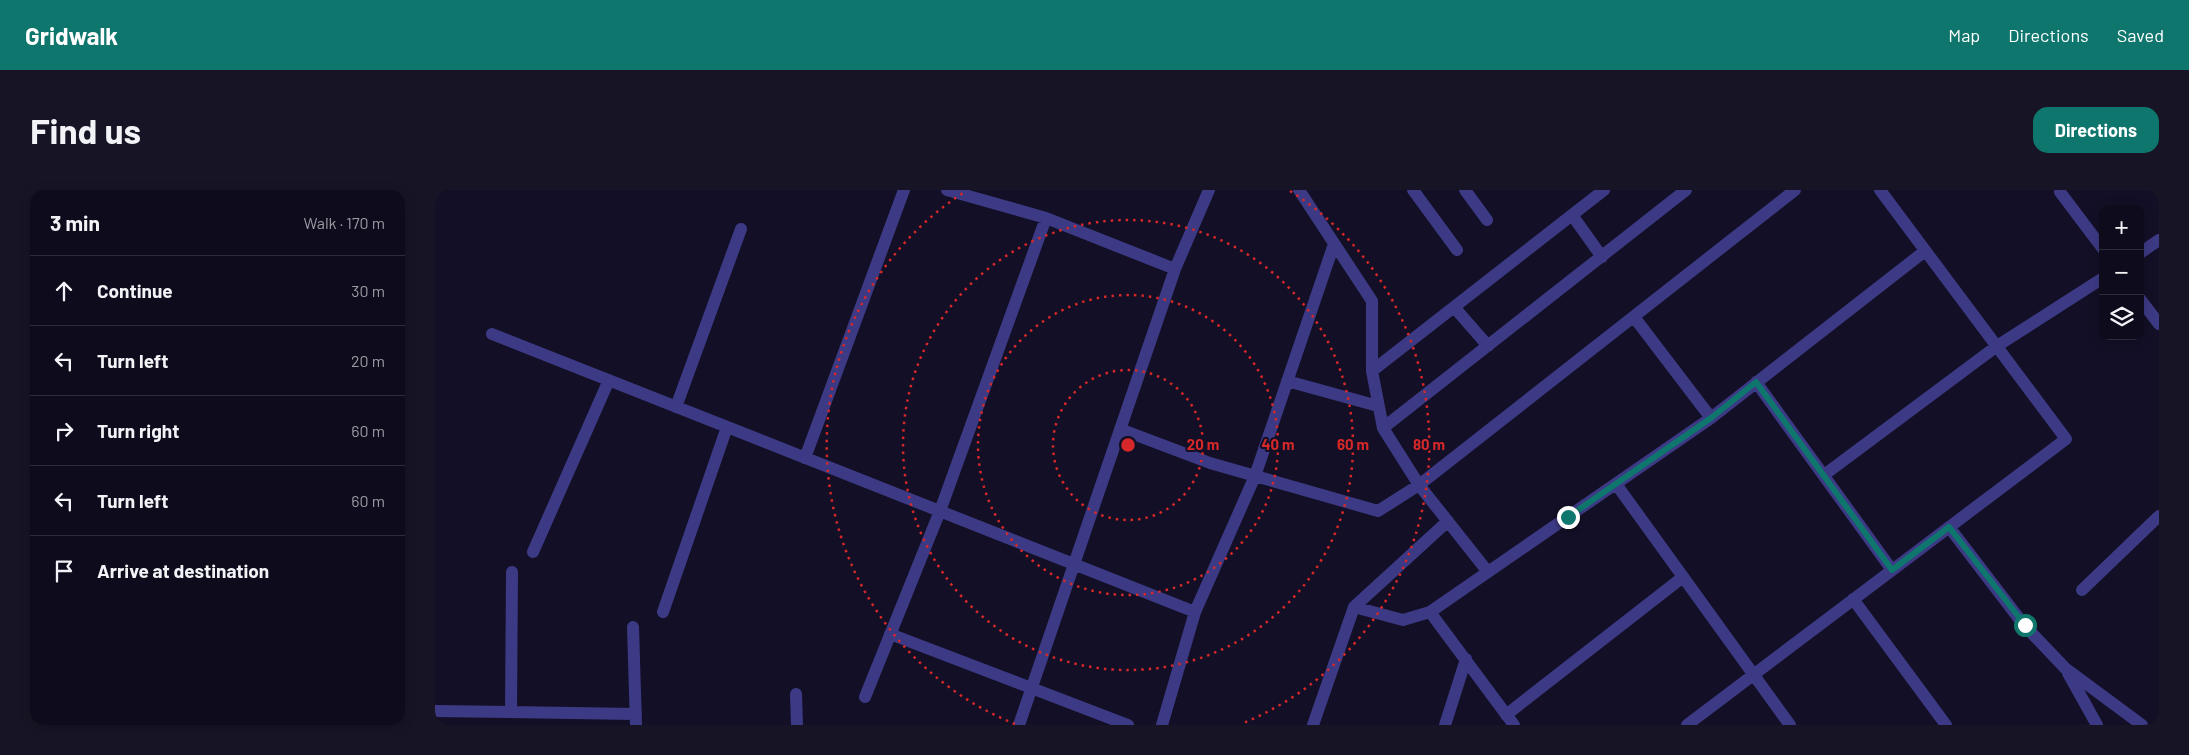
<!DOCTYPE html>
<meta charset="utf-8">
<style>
body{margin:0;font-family:Barlow,sans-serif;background:#171425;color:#f1f3f6}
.controls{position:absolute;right:15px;top:15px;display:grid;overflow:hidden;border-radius:10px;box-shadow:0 2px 12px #0003}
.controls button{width:45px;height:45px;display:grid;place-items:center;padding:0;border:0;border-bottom:1px solid #2e2b3b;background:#0e0b1c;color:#f1f3f6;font:25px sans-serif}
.stop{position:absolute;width:15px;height:15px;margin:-11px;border:4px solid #0f766e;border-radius:50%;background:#fff}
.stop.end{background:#0f766e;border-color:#fff;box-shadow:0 1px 5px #0008}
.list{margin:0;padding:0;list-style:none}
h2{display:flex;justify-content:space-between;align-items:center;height:65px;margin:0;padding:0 20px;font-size:21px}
h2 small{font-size:16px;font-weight:400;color:#9b9ba3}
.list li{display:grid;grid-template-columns:32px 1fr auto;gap:15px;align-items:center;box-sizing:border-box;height:70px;padding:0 20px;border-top:1px solid #2e2b3b}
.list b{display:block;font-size:19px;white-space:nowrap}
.list em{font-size:16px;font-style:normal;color:#9b9ba3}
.icon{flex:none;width:28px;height:28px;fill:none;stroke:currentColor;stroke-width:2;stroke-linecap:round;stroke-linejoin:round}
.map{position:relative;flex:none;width:1724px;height:535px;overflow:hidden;border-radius:15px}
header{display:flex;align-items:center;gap:30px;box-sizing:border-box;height:70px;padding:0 25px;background:#0f766e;color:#fff}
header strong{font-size:24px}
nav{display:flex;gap:28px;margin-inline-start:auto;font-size:18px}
.intro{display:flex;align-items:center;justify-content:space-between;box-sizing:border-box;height:120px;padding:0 30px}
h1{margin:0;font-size:35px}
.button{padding:12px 22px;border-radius:15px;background:#0f766e;color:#fff;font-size:18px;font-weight:700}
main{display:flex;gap:30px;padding:0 30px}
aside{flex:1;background:#0e0b1c;border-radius:15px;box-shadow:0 2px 12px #0003}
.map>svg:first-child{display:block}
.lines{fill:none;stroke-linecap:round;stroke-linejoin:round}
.minor{stroke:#3d3a85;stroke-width:12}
.route{stroke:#0f766e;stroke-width:6}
.ring{fill:none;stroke:#d62828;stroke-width:2.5;stroke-dasharray:2.5 5}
.centre{fill:#d62828;stroke:#130f26;stroke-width:2.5}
.ring-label{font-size:15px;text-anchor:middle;font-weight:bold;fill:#d62828;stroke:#130f26;stroke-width:4;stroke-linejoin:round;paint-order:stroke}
</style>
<header>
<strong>Gridwalk</strong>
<nav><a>Map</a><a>Directions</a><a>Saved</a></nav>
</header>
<div class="intro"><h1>Find us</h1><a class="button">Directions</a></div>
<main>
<aside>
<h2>3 min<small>Walk · 170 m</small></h2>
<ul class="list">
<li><svg class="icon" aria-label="ahead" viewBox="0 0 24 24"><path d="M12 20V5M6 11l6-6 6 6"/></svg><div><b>Continue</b></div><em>30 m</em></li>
<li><svg class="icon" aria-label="left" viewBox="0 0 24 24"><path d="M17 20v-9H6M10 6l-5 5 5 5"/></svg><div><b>Turn left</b></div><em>20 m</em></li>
<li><svg class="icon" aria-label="right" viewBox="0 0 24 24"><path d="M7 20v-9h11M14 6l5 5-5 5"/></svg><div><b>Turn right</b></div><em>60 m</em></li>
<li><svg class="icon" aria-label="left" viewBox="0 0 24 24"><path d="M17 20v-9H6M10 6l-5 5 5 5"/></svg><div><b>Turn left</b></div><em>60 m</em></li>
<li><svg class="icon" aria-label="arrive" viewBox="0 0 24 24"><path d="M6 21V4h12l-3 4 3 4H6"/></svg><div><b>Arrive at destination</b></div></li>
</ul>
</aside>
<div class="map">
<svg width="1724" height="535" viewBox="0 0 1724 535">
<rect width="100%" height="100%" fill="#130f26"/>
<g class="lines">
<path class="minor" d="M512,0L611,28L740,79
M864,0L937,111V181L948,238L984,295L1053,382
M978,0L1022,60
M1030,0L1052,30
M1625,2L1668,59
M1137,25L1167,67
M1705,63L1724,50
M1705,109L1724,134
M1019,117L1053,156
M1199,127L1276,228
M57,144L760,422
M937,181L1169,0
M852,191L943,216
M1321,192L1457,380
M241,217L306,39
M948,238L1251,0
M685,239L775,273L943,321L984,295L1360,0
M370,268L469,0
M1389,285L1562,156L1668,88
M1181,294L1355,535
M1514,337L1589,435L1630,478L1707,535
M98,362L174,190
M1647,400L1724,326
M1418,409L1511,535
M919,417L968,430L995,422L1276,228L1490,61
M228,422L292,237
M995,422L1079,535
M198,437L201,535
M455,444L693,535
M1633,483L1662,535
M361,504L362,535
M430,507L505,321L611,28
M0,521L201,524
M76,522L77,382
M1071,525L1248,387
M584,535L740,79L774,0
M727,535L760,422L820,286L899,54
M878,535L919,417L1013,331
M1010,535L1031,469
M1252,535L1631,249L1445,0"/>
</g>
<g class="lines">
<path class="route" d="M1133,327L1276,228L1321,192L1457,380L1514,337L1590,435"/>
</g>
<g class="ring">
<circle cx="693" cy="255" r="75"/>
<circle cx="693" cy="255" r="150"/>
<circle cx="693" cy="255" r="225"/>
<path d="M580 534A301 301 0 0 1 531 1M855 1A301 301 0 0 1 806 534"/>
</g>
<circle cx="693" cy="255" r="8" class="centre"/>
<g class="ring-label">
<text x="768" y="260">20 m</text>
<text x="843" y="260">40 m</text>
<text x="918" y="260">60 m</text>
<text x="994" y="260">80 m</text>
</g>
</svg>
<div class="controls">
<button>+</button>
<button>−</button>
<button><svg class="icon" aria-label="layers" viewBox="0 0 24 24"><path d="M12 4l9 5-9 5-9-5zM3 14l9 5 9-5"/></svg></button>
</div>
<div class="stop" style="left:1590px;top:435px"></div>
<div class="stop end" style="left:1133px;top:327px"></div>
</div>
</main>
